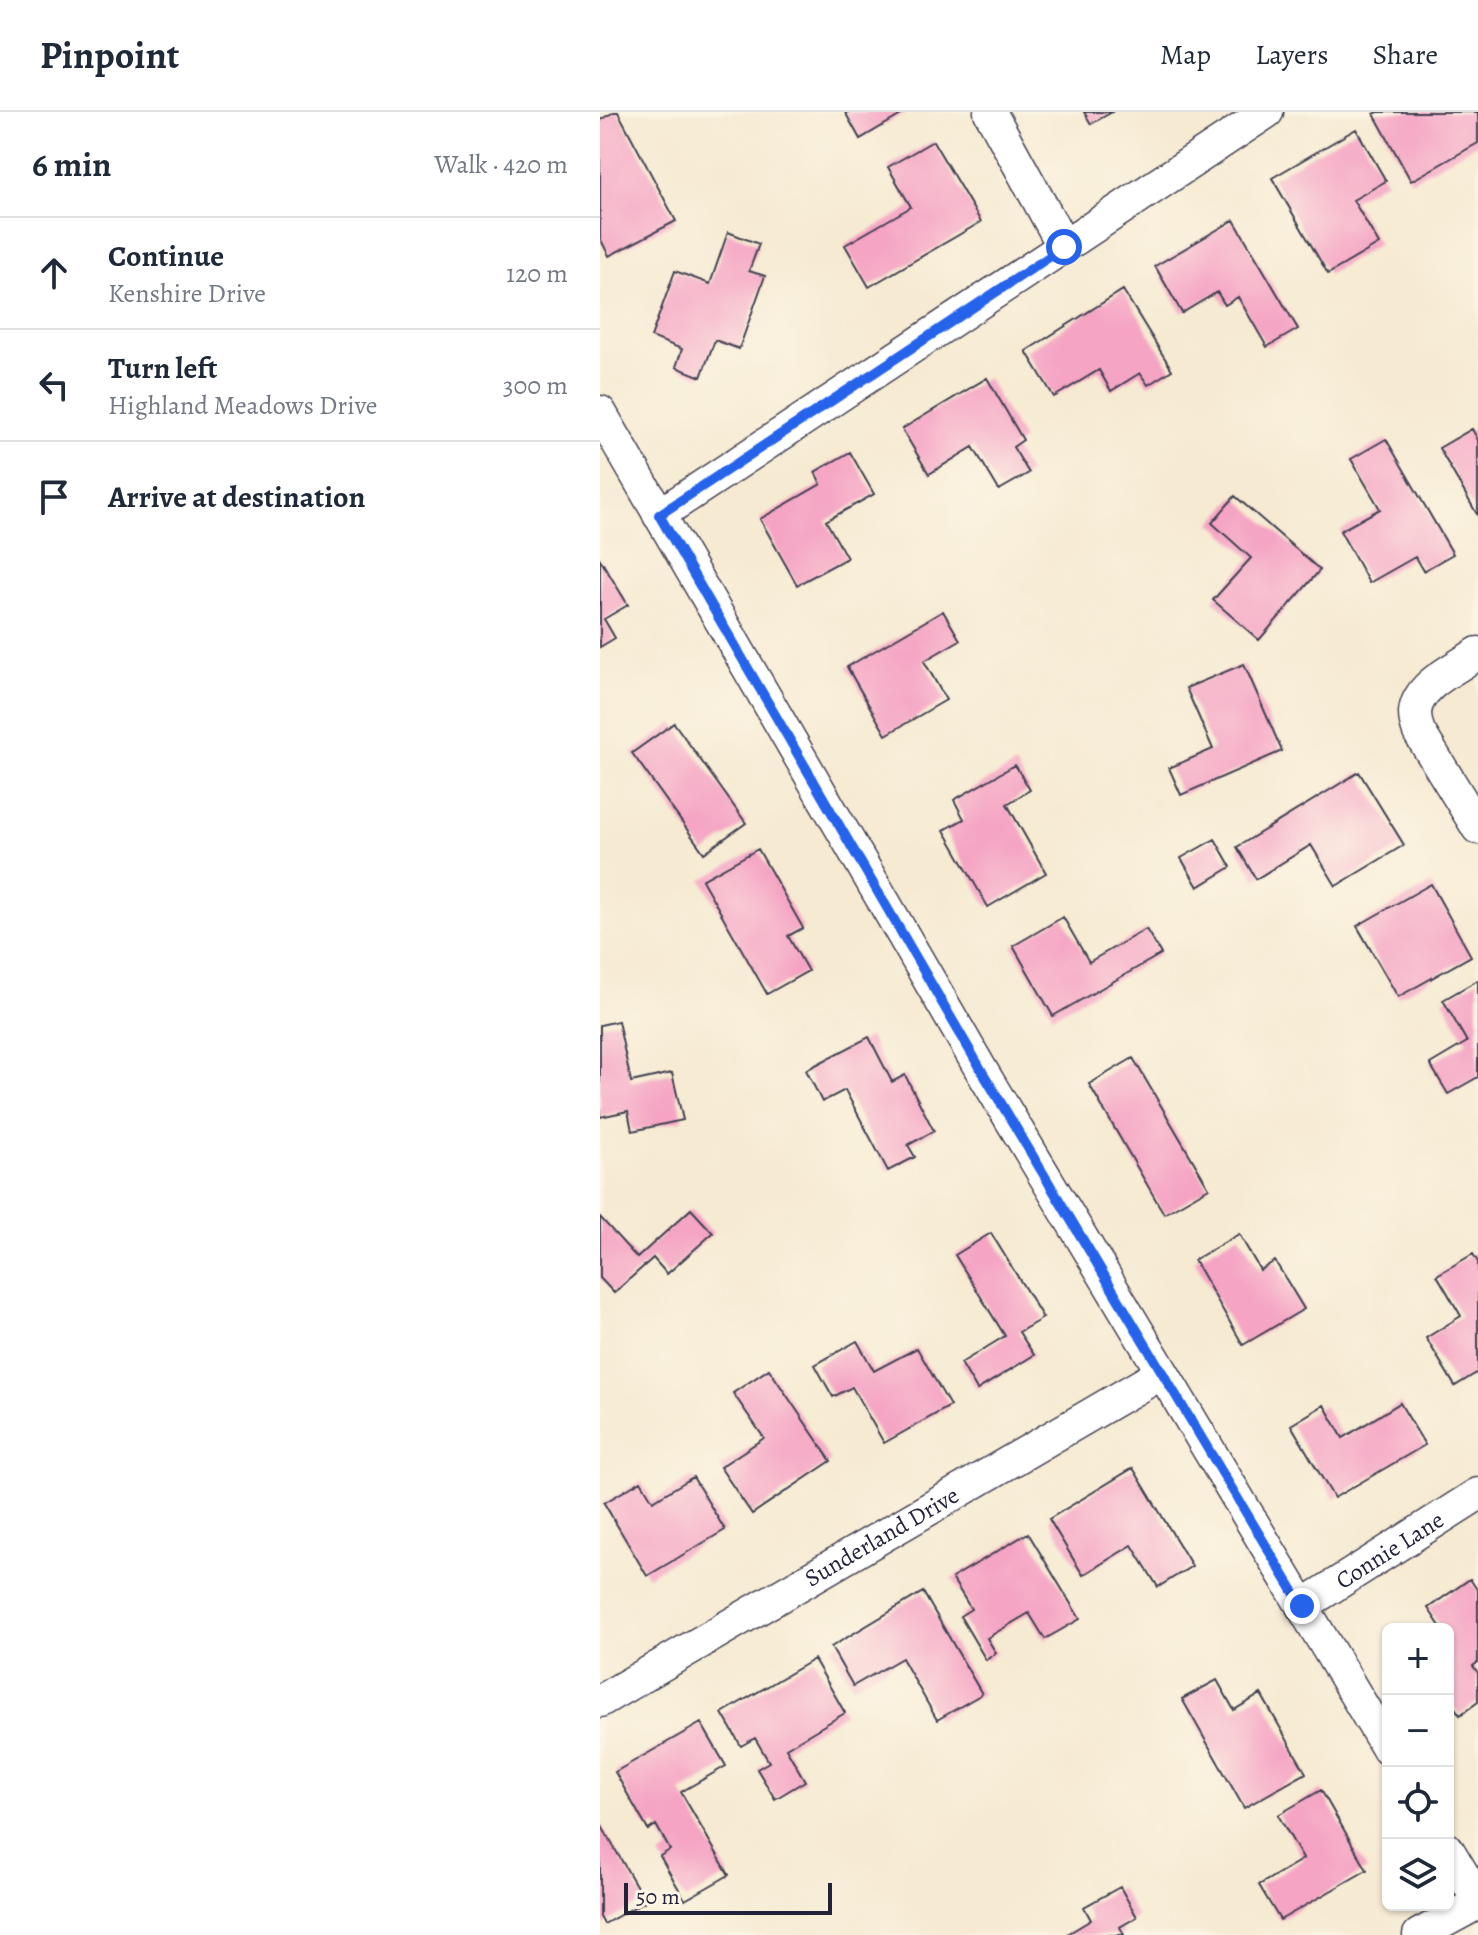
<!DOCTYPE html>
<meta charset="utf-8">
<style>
body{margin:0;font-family:Alegreya,serif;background:#f2f2f3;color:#1f2937}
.controls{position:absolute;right:24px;bottom:24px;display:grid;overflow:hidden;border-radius:12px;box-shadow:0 2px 6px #0004}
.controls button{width:72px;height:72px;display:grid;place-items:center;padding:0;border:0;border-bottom:2px solid #e0e1e3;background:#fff;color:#1f2937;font:40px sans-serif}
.scale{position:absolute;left:24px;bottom:20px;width:208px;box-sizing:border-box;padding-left:8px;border:4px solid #22223b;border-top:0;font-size:22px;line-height:28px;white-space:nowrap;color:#22223b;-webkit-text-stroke:6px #fcf5e5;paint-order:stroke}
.stop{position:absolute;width:24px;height:24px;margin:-18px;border:6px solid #2563eb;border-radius:50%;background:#fff}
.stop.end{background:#2563eb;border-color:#fff;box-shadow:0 2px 8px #0008}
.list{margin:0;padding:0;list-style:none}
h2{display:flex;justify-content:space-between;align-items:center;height:104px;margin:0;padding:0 32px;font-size:34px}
h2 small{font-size:26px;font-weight:400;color:#747a83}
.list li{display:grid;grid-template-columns:52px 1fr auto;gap:24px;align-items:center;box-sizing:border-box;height:112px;padding:0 32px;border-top:2px solid #e0e1e3}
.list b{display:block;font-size:30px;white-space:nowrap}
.list p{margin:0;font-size:26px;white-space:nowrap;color:#747a83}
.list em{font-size:26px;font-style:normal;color:#747a83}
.icon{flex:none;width:44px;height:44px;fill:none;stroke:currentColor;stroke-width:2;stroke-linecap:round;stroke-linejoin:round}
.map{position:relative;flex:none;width:878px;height:1823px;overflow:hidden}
header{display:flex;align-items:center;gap:48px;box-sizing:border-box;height:112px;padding:0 40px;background:#fff;border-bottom:2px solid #e0e1e3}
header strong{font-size:38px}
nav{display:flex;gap:44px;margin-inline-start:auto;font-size:28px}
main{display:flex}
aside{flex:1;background:#fff}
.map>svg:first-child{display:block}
.building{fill:#f5a4c4}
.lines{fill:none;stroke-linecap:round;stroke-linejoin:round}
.minor-casing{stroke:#424052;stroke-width:35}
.minor{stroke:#fff;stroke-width:32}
.route{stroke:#2563eb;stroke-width:10}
.labels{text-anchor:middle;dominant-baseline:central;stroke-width:7;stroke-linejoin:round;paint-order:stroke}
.street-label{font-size:24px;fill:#22223b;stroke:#fcf5e5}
</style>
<header>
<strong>Pinpoint</strong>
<nav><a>Map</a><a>Layers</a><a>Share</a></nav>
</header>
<main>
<aside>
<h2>6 min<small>Walk · 420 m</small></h2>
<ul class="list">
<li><svg class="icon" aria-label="ahead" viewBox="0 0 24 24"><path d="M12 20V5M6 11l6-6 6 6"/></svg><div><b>Continue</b><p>Kenshire Drive</p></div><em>120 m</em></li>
<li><svg class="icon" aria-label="left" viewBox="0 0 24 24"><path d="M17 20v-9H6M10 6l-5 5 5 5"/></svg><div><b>Turn left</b><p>Highland Meadows Drive</p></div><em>300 m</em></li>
<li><svg class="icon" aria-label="arrive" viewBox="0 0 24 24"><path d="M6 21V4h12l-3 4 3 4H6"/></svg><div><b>Arrive at destination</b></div></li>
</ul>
</aside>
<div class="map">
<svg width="878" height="1823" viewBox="0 0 878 1823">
<rect width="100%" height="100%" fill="#fcf5e5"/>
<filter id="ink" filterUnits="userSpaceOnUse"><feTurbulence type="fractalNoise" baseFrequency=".0125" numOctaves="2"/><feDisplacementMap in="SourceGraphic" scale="16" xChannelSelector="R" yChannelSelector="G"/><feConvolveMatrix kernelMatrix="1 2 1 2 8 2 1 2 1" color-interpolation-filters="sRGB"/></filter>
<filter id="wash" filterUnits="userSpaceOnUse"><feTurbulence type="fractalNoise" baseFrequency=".006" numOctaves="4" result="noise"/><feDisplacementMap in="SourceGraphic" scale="32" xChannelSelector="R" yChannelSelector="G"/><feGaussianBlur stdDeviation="1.8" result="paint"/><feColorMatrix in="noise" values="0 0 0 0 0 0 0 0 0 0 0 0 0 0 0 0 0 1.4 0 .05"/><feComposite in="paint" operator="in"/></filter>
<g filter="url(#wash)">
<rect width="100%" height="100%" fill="#f6ead2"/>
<g id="blocks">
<path class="building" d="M14,0H18L76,109L9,144L0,126V8Z
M245,0H306L260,27Z
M484,0H512L491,12Z
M778,0H878V31L811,69L774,2Z
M756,17L786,69L753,88L779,132L728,162L672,66Z
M333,29L381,110L269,175L245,133L311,95L288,55Z
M634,108L698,217L667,235L638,185L625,193L617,180L582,201L555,154Z
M128,120L159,132L149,159L165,164L139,237L115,228L101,265L76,255L82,237L51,225L75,159L110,172Z
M523,178L572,258L548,273L540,261L511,279L499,258L454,285L426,239Z
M387,266L423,328L413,335L429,361L399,378L373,335L329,362L302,317Z
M872,317L878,328V404L839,336Z
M786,327L853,442L823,459L815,445L769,471L740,419L780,397L751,347Z
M250,340L274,382L226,409L247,446L197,473L160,407L221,372L215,360Z
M635,384L720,458L659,528L613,488L651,446L612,411Z
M0,447L28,493L4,507L15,526L0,535Z
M343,499L360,528L324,549L346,588L286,623L247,555Z
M644,552L682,639L581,683L569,656L613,637L586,576Z
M74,611L146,711L104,741L32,641Z
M415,653L430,678L407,692L446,761L388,795L344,718L364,707L354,688Z
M759,660L804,733L736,774L711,733L656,767L637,735Z
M615,727L631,755L598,775L581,746Z
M158,737L203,816L188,824L208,859L167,882L102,768Z
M831,772L871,844L798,885L757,814Z
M463,805L489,850L546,817L561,842L453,904L413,834Z
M878,868V965L848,982L830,952L867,930L843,888Z
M18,909L31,970L72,961L83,1008L32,1019L28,999L0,1005V913Z
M269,925L292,970L305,963L334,1019L308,1033L315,1045L288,1059L245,978L222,990L206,958Z
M533,946L609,1076L564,1102L489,972Z
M91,1097L113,1121L67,1162L53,1146L14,1181L0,1166V1105L37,1146Z
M391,1121L443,1206L419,1220L434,1243L377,1278L361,1251L405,1224L355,1143Z
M639,1122L660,1158L675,1149L704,1197L643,1233L594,1148Z
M873,1142L878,1150V1260L855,1274L826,1226L861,1204L837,1163Z
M257,1229L274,1259L317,1236L350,1294L284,1331L252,1275L233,1285L215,1253Z
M169,1257L231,1349L152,1402L120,1355L164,1326L133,1281Z
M800,1291L825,1333L734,1386L691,1313L724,1293L743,1326Z
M533,1356L592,1454L558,1475L532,1433L483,1463L449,1407Z
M93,1365L125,1418L47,1464L4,1391L41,1369L53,1389Z
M428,1421L480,1507L445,1527L429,1501L387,1526L396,1541L386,1548L360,1504L371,1497L352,1466Z
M870,1467L878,1479V1550L873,1554L878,1561V1590L860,1603L848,1586V1517H842L828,1496Z
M323,1480L382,1582L337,1608L302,1546L253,1574L231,1535Z
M214,1547L245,1601L186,1636L205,1669L175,1687L157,1657L169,1650L155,1626L141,1634L122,1601Z
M617,1568L634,1598L661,1582L706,1661L644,1696L582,1587Z
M101,1611L126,1654L81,1680L129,1763L85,1788L60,1744L70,1738L56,1713L48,1718L15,1660Z
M721,1678L767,1758L680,1808L659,1773L703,1747L678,1703Z
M0,1711L45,1789L4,1812L0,1805Z
M520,1775L537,1805L520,1815L524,1823H466L491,1808L484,1795Z"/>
</g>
</g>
<g filter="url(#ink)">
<use href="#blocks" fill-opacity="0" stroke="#424052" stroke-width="2"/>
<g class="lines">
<g class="minor-casing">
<g id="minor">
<path d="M390,0L464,135"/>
<path d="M0,300L383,961L788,1637"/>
<path d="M59,403L667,0"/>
<path d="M878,541C857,556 817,572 815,601C815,607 817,615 819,620L878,716"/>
<path id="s1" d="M702,1494L878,1382"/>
<path id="s2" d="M0,1589L562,1261"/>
<path d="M848,1738L878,1788"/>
<path d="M819,1823L878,1791"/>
</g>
</g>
<use href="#minor" class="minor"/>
</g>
</g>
<g class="lines" filter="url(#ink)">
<path class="route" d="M464,135L59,403L383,961L702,1494"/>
</g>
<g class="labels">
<g class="street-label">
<text stroke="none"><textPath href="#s2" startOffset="326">Sunderland Drive</textPath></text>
<text stroke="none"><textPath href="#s1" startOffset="104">Connie Lane</textPath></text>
</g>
</g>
</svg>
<div class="controls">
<button>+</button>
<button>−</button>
<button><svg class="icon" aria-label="locate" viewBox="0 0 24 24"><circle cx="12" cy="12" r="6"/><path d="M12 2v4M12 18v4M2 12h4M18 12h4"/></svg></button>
<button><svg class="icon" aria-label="layers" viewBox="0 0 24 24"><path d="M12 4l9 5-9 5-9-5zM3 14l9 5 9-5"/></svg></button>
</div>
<div class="scale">50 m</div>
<div class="stop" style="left:464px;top:135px"></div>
<div class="stop end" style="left:702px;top:1494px"></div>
</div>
</main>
